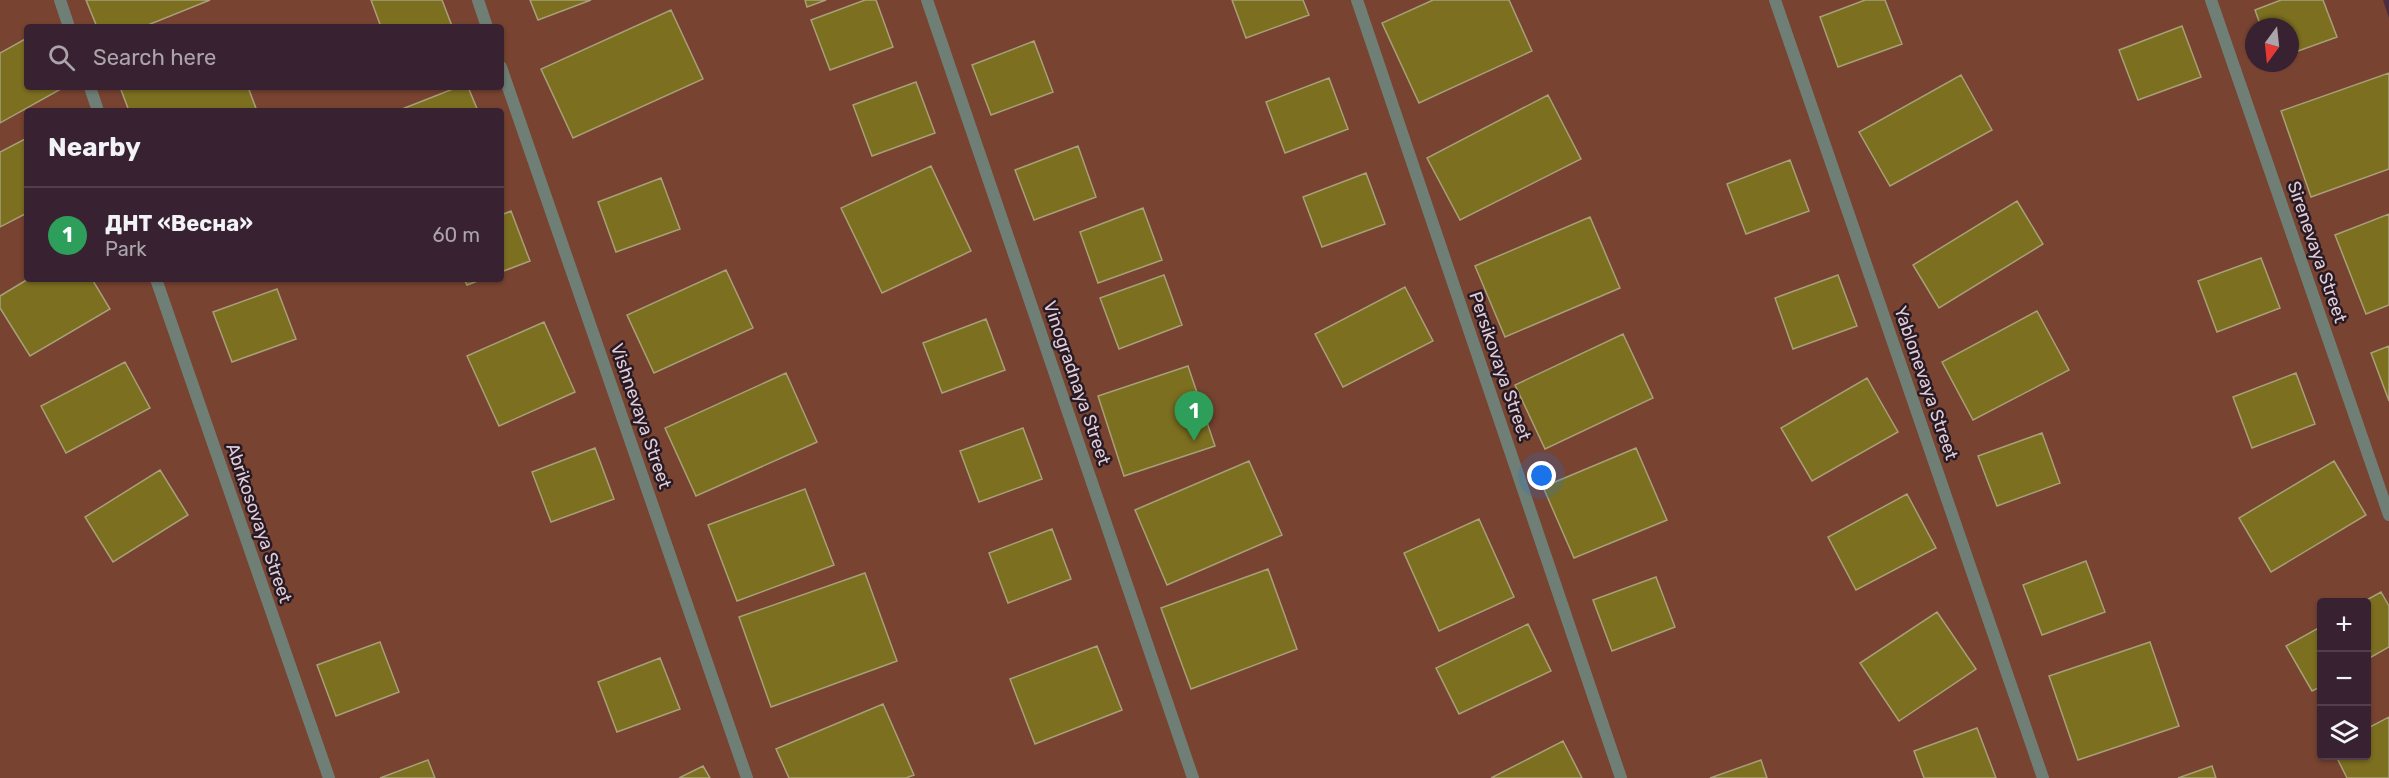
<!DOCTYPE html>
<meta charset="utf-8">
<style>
body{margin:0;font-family:Rubik,sans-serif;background:#3f2a39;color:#f1f3f6}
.controls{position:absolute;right:18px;bottom:18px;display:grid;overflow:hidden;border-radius:6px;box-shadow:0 2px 4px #0004}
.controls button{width:54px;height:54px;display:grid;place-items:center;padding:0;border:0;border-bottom:2px solid #523f4d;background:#382231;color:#f1f3f6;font:30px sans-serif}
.compass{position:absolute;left:2245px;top:18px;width:54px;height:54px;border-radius:50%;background:#382231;box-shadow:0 2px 4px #0004;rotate:195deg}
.you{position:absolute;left:1542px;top:476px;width:21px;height:21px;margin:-15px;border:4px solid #fff;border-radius:50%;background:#1a73e8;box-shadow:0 0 0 9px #1a73e833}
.badge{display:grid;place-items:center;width:39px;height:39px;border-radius:50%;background:#8c9099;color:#fff;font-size:20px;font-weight:700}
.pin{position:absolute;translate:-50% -50px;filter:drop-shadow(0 2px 3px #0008)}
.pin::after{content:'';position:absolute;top:32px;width:21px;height:18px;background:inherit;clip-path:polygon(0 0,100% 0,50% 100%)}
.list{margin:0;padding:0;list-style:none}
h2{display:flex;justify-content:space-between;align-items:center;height:78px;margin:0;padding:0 24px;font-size:26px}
h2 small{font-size:20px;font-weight:400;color:#aba4ab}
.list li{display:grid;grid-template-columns:39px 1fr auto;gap:18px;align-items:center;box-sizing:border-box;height:96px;padding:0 24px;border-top:2px solid #523f4d}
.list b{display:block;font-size:22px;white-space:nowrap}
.list p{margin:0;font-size:20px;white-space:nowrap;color:#aba4ab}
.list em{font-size:20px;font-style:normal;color:#aba4ab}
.icon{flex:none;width:33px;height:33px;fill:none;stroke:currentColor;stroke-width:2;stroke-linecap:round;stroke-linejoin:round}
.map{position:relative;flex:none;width:2389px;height:778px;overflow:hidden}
.search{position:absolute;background:#382231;box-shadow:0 2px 4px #0004;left:24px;top:24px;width:480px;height:66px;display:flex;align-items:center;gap:15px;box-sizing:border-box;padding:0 21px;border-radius:6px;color:#aba4ab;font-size:22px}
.panel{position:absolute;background:#382231;box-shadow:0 2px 4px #0004;left:24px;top:108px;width:480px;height:174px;border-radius:6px}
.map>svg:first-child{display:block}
.green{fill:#784331;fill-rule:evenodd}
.building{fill:#7d6f20;stroke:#a7a079;stroke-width:1.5}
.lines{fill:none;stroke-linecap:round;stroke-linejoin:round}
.lane{stroke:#6f7f75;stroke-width:12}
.labels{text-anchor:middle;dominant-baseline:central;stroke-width:5;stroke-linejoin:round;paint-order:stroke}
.street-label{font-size:18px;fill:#e0cdda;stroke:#281a23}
</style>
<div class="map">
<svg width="2389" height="778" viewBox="0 0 2389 778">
<rect width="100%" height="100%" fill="#4a2d41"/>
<path class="green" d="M0,0H2383L2389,18V778H0ZM27,27H501V87H27ZM2254,27H2290V63H2254ZM27,111H501V279H27ZM2322,602H2366V756H2322Z"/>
<path class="building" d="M86,0H210L143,27H97Z
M371,0H442L452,26L381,27Z
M530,0H591L538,20Z
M805,0H826L807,7Z
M865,0H876L893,47L830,70L811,20Z
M1232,0H1303L1309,15L1246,38Z
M1433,0H1509L1532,51L1419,103L1382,23Z
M1865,0H1885L1902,44L1838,67L1820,17Z
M2281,0H2323L2337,37L2290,54V27H2261L2255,10Z
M671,10L703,79L573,138L541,69Z
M2182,26L2201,77L2138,100L2119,50Z
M27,38V87H60L61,89L0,123V53Z
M1034,41L1053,92L991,115L972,65Z
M2389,73V169L2311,197L2281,111Z
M1961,75L1992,130L1890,186L1859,132Z
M1329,78L1348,129L1285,153L1266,102Z
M916,82L935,133L872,156L853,105Z
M120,87H248L257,111H129Z
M458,87H468L478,111H397Z
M1548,95L1581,159L1460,220L1427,158Z
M27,138V213L0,227V152Z
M1078,146L1096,197L1034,220L1015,170Z
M1790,160L1809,211L1746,234L1727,184Z
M931,166L971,251L882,293L841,208Z
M1366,173L1385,224L1322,247L1303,197Z
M661,178L680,229L616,252L598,202Z
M2017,201L2043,244L1939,308L1913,265Z
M1143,208L1162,260L1098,283L1080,232Z
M511,211L530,261L501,272V215Z
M2389,214V305L2366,314L2335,235Z
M1590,217L1620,288L1505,337L1475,266Z
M2261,258L2280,308L2217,332L2198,281Z
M726,270L753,328L654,373L627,315Z
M1164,275L1182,325L1119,349L1100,298Z
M1838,275L1857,326L1793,349L1775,298Z
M28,279H92L110,309L30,356L0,308V296Z
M464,279H483L467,285Z
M1405,287L1433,341L1343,387L1315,334Z
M277,289L296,339L232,362L213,312Z
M2037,311L2069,370L1973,420L1942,362Z
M986,319L1005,370L942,393L923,343Z
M544,322L575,392L499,426L467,356Z
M1623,334L1653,398L1545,449L1515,385Z
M2389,346V401L2371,353Z
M125,362L150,408L66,453L41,406Z
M1188,366L1215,446L1124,476L1098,396Z
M786,373L817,442L696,496L665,428Z
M2296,373L2315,424L2252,448L2233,397Z
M1867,378L1898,432L1812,481L1781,428Z
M1023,428L1042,479L979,502L960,451Z
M2042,433L2060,483L1997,506L1978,456Z
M595,448L614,499L551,522L532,472Z
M1636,448L1667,520L1574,558L1543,487Z
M1249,461L1282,535L1167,585L1135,510Z
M2334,461L2366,515L2271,572L2239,518Z
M160,470L188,515L113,562L85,517Z
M805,489L834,565L737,601L708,525Z
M1907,494L1936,548L1856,590L1828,537Z
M1479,519L1514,597L1439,631L1404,553Z
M1052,529L1071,579L1008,603L989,553Z
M2086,561L2105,612L2042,635L2023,585Z
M1268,569L1297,649L1191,689L1161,608Z
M865,573L897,661L771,707L739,617Z
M1656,577L1675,627L1612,651L1593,600Z
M2381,592L2389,606V647L2366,660V602H2363Z
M1937,612L1976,669L1899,721L1860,663Z
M1528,624L1551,671L1459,714L1436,668Z
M2322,626V686L2312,691L2286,646Z
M380,642L399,692L336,716L317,665Z
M2150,642L2179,726L2078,760L2049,676Z
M1097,646L1122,710L1035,744L1010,679Z
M660,658L680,709L617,732L598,682Z
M883,704L914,775L906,778H789L776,749Z
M2389,717V778H2347L2336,756H2366V729Z
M1977,728L1996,778H1924L1914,751Z
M1563,741L1582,778H1491Z
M428,760L435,778H380Z
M1761,760L1767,778H1710Z
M703,766L710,778H679Z
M2212,766L2216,778H2178Z"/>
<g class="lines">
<path class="lane" d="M60,0L69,27
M478,0L487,27
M927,0L1193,778
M1357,0L1621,778
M1775,0L2043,778
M2211,0L2389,515
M501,67L747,778
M90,87L98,111
M156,279L329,778"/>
</g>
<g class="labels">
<g class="street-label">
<text transform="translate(2317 252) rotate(71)">Sirenevaya Street</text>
<text transform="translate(1500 366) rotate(71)">Persikovaya Street</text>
<text transform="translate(1077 383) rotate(71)">Vinogradnaya Street</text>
<text transform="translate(1926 383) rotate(71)">Yablonevaya Street</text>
<text transform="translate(641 416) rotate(71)">Vishnevaya Street</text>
<text transform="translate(259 523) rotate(71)">Abrikosovaya Street</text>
</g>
</g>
</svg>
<div class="controls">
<button>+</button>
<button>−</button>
<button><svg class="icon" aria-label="layers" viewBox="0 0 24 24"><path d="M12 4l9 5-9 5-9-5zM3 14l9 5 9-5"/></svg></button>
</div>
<svg class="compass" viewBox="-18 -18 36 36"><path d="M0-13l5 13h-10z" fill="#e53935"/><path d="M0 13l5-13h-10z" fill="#aba4ab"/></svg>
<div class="you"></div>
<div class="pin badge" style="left:1194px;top:441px;background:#2e9e5b">1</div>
<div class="search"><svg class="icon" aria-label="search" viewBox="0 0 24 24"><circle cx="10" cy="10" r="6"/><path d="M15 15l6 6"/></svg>Search here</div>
<section class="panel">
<h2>Nearby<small></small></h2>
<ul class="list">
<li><span class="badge" style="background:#2e9e5b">1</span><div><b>ДНТ «Весна»</b><p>Park</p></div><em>60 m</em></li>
</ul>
</section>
</div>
